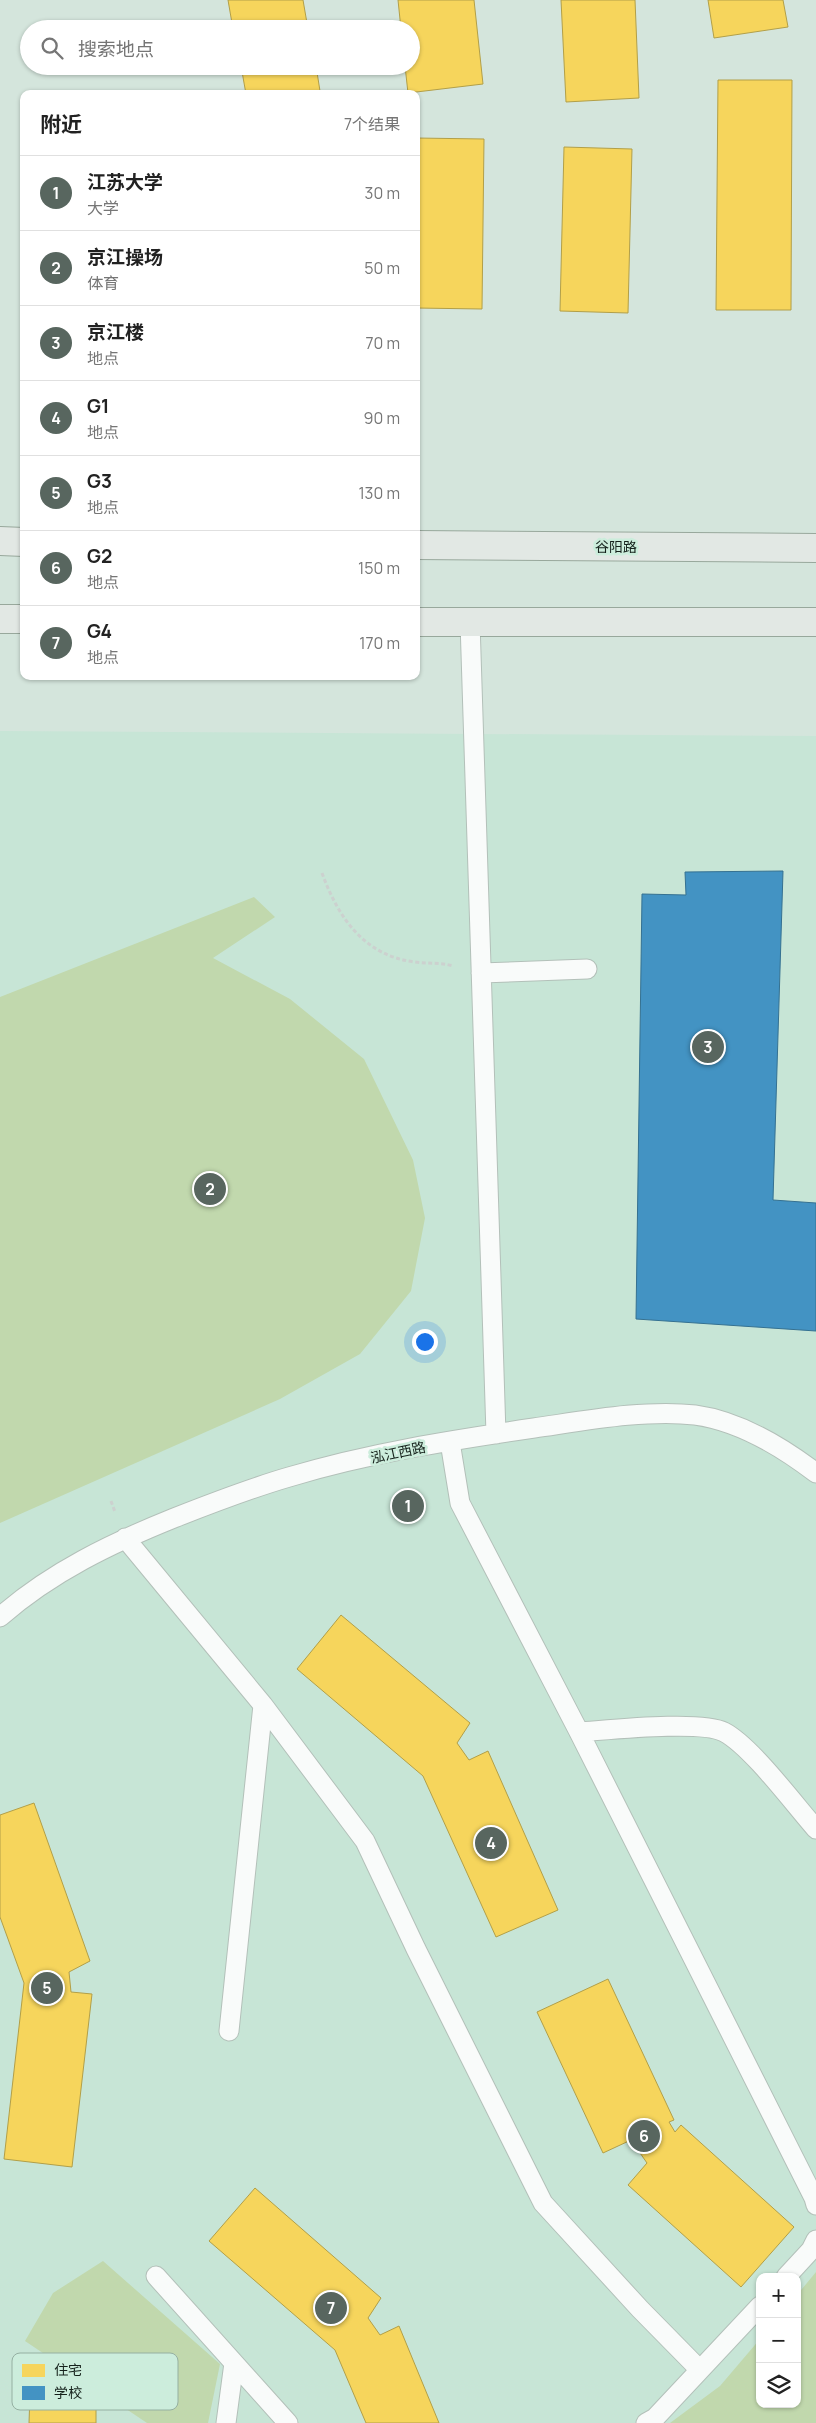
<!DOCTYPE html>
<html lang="zh">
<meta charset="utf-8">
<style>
body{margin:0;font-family:Manrope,"Noto Sans SC",sans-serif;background:#f2f2f2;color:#222}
.controls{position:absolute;right:15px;bottom:15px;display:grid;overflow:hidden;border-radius:10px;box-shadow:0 1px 4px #0004}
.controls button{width:45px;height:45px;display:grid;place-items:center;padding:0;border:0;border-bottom:1px solid #e0e0e0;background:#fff;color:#222;font:25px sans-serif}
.you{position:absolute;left:424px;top:1341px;width:18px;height:18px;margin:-12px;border:4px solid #fff;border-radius:50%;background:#1a73e8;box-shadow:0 0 0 8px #1a73e833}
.badge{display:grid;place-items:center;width:32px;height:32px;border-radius:50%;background:#58665f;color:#fff;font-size:16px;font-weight:700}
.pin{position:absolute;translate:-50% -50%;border:2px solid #fff;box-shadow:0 1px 5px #0006}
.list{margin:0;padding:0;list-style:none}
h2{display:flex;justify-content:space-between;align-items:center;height:65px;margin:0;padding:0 20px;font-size:21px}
h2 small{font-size:16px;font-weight:400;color:#767676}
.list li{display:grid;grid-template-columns:32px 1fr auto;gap:15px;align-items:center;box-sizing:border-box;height:75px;padding:0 20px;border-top:1px solid #e0e0e0}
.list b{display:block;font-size:19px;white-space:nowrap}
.list p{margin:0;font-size:16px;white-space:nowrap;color:#767676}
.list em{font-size:16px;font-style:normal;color:#767676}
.icon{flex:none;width:28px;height:28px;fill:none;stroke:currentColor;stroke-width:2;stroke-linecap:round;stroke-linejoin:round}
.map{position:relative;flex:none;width:816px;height:2423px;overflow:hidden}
.search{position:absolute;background:#fff;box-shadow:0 1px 4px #0004;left:20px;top:20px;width:400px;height:55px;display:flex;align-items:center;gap:12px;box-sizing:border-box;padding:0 18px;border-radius:28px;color:#767676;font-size:19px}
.panel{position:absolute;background:#fff;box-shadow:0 1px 4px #0004;left:20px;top:90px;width:400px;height:590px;border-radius:10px}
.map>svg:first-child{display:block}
.built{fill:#c7e5d6;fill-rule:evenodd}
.green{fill:#c1d8ad}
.homes{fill:#f6d55c;stroke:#b29f48}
.schools{fill:#4393c3;stroke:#357191}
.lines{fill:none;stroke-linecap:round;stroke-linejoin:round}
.lane-casing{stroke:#b3c0b9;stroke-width:21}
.primary-casing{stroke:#98a89c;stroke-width:30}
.path{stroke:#ccd1cf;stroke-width:3;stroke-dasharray:4 2.5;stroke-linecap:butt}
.lane{stroke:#f9fbfa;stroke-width:19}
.primary{stroke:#e2e8e4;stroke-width:28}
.labels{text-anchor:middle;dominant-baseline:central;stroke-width:5;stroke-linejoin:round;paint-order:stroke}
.street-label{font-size:14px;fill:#15211b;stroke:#cceddc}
.key{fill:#cceddc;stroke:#95b0a2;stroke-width:1}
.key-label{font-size:14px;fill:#15211b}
</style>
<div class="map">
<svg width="816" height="2423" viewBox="0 0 816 2423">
<rect width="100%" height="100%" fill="#d4e5dc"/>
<path class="built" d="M0,731L816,736V2423H0ZM760,2277H797V2404H760Z"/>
<path class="green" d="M254,897L275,917L213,958L290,999L364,1059L413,1160L425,1218L411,1291L360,1354L280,1399L0,1523V997Z
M103,2261L220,2364L208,2423H147L25,2341L53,2293Z
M816,2272V2423H670L720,2386L760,2339V2404H797V2295Z"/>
<path class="homes" d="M228,0H303L308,29H233Z
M398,0H474L483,84L408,93L405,66H411V29H401Z
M635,0L639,98L566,102L561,0Z
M708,0H783L788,27L714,38Z
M241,66H316L320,91L306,94H246Z
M718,80H792L791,310H716Z
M416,138L484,139L482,309L416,308Z
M564,147L632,149L628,313L560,311Z
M341,1615L470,1723L457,1743L469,1760L488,1751L558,1910L496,1937L423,1776L297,1669Z
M34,1803L90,1961L69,1972L71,1992L92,1994L72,2167L4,2159L24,1983L0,1917V1815Z
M608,1979L674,2120L669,2122L675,2132L681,2125L794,2227L741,2287L628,2185L647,2163L631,2140L603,2153L537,2012Z
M255,2188L381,2298L368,2318L380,2335L399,2326L439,2423H366L335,2350L209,2241Z
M30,2394L96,2397V2423H29Z"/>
<path class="schools" d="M783,871L773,1200L816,1203V1331L636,1319L642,894L686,895L685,872Z"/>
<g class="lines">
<g class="lane-casing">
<path id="lane" d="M470,622L496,1434
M481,973L587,969
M450,1442L460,1503L579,1732L814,2198L816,2205
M125,1538L263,1705L365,1841L416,1949L543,2203L640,2309L700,2370
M0,1617C51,1572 112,1543 174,1518C212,1503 251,1488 289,1477C369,1453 452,1440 534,1428C583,1421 646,1409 695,1415C739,1421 782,1447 816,1473
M579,1732C609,1730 701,1720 724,1732C751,1746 794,1804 816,1829
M229,2031L263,1705
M156,2276L288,2423
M786,2277L811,2250L816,2240
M226,2423L234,2363
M646,2423L655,2418L760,2306"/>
</g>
<g class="primary-casing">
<path id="primary" d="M0,541L24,542
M416,545L816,548
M0,619H24
M416,622H816"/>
</g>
<path class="path" d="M322,873C338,917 364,956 415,962C428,964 440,962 453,966
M111,1501L115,1512"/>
<use href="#lane" class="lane"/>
<use href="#primary" class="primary"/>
</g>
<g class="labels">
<g class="street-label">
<text x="616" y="546">谷阳路</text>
<text transform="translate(398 1452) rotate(-12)">泓江西路</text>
</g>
</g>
<rect x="12" y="2353" width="166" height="57" rx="8" class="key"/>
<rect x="22" y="2364" width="23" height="13" fill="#f6d55c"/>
<rect x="22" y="2386" width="23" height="14" fill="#4393c3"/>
<g class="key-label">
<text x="54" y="2375">住宅</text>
<text x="54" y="2398">学校</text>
</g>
</svg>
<div class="controls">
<button>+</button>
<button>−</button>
<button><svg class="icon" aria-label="layers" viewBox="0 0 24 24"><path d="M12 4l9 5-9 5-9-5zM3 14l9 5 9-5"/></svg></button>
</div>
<div class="you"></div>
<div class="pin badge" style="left:408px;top:1506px">1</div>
<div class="pin badge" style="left:210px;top:1189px">2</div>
<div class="pin badge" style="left:708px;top:1047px">3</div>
<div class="pin badge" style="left:491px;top:1843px">4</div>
<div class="pin badge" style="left:47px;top:1988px">5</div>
<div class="pin badge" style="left:644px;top:2136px">6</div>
<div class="pin badge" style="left:331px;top:2308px">7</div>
<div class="search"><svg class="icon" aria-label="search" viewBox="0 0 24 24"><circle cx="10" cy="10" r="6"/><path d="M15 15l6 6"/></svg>搜索地点</div>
<section class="panel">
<h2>附近<small>7个结果</small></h2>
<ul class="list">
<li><span class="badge">1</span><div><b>江苏大学</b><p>大学</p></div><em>30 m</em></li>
<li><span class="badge">2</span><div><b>京江操场</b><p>体育</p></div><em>50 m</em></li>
<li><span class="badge">3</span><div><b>京江楼</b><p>地点</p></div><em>70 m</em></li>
<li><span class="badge">4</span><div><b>G1</b><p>地点</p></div><em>90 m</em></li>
<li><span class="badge">5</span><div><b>G3</b><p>地点</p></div><em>130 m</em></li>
<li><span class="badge">6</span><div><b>G2</b><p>地点</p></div><em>150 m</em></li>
<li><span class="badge">7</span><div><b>G4</b><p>地点</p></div><em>170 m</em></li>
</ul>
</section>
</div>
